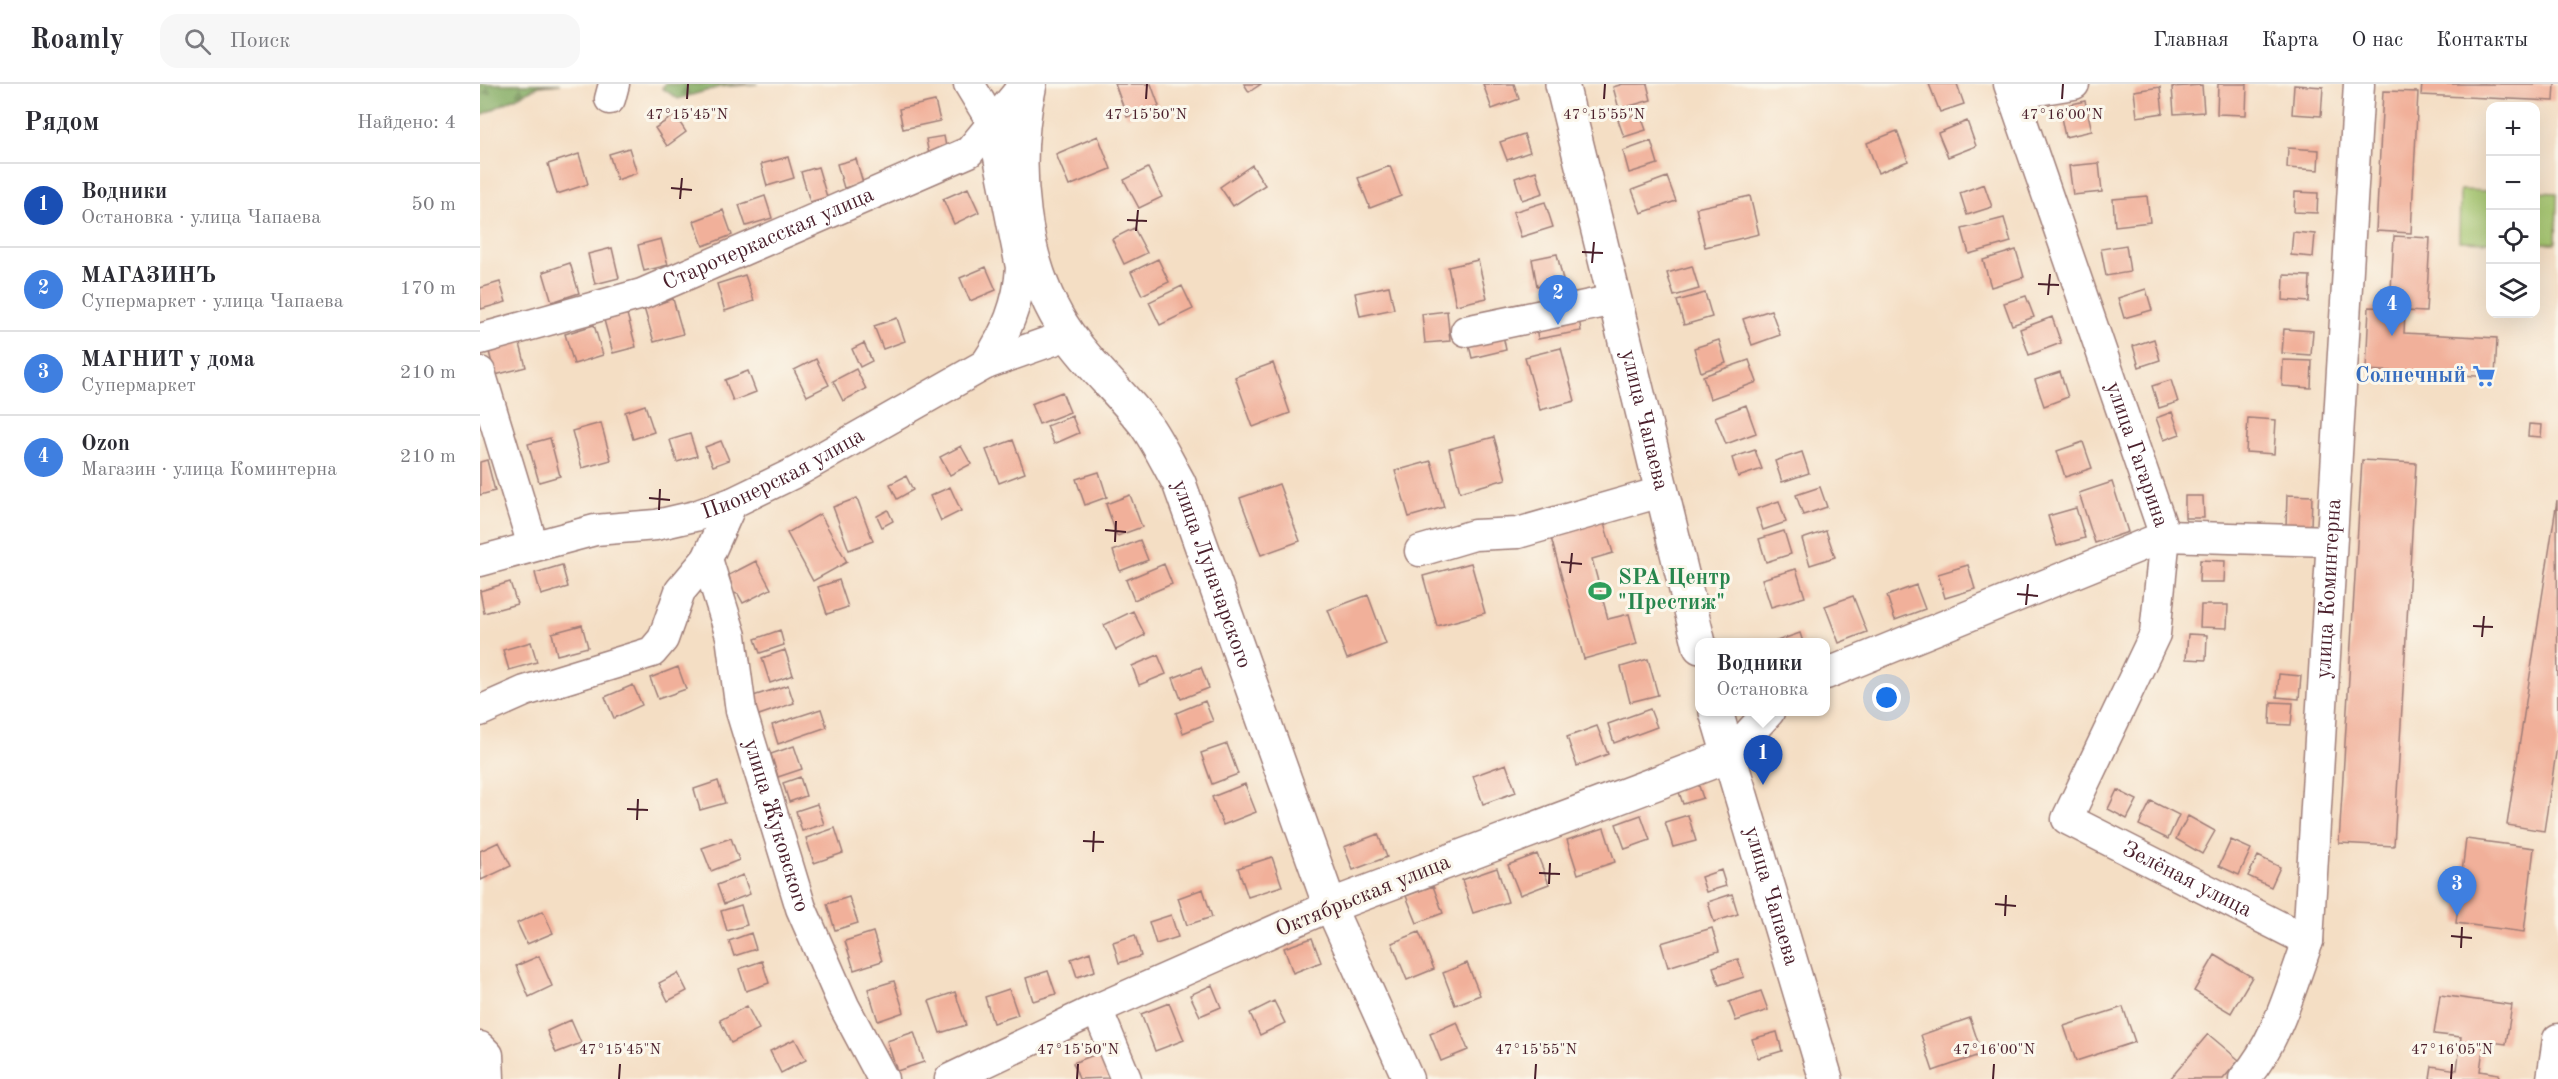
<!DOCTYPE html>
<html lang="ru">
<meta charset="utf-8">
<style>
body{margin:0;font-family:"Old Standard TT",serif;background:#f7f7f7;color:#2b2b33}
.controls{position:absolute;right:18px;top:18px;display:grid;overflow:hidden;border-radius:12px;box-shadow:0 6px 24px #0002}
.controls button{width:54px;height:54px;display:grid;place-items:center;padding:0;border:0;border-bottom:2px solid #e1e1e2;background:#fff;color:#2b2b33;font:30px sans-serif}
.you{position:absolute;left:1407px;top:614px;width:21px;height:21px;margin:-15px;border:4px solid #fff;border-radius:50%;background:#1a73e8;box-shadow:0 0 0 9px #1a73e833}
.badge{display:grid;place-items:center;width:39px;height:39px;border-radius:50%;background:#b5179e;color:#fff;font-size:20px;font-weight:700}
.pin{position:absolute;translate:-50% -50px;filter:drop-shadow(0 2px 3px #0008)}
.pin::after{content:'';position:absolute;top:32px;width:21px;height:18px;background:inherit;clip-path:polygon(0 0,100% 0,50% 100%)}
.popup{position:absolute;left:1215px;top:554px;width:135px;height:78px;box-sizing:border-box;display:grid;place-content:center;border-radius:12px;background:#fff;filter:drop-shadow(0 2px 4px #0005);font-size:20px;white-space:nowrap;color:#7c7c81}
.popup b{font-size:22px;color:#2b2b33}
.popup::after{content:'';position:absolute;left:50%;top:100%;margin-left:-12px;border:12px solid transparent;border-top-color:#fff}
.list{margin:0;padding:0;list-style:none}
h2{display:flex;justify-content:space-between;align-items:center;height:78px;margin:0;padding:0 24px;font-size:26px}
h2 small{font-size:20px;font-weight:400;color:#7c7c81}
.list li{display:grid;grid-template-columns:39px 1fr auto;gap:18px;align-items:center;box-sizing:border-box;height:84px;padding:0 24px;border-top:2px solid #e1e1e2}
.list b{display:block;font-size:22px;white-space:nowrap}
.list p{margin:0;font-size:20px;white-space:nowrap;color:#7c7c81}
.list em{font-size:20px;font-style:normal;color:#7c7c81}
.icon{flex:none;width:33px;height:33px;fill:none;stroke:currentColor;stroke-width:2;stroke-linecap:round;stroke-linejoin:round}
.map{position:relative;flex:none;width:2078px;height:995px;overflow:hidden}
header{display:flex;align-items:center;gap:36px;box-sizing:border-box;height:84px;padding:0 30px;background:#fff;border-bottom:2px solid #e1e1e2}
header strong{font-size:28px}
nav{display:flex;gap:33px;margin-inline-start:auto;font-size:21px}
.search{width:420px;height:54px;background:#f7f7f7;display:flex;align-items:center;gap:15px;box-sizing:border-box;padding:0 21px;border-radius:18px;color:#7c7c81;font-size:22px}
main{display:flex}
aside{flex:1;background:#fff}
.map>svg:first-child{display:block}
.forest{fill:url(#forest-firs);stroke:#666446;stroke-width:1.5}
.green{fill:#a3c46c;stroke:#76724c;stroke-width:1.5}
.building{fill:#f1b09a}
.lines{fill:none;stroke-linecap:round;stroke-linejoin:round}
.minor-casing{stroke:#9f7e78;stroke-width:33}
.major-casing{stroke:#9f7e78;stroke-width:36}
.minor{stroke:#fff;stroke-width:30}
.major{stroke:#fff;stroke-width:33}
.ticks{fill:none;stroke:#4a1f2b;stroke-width:2}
.labels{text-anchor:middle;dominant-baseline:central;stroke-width:6;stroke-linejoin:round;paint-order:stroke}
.street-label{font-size:22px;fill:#4a1f2b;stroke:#fbf7ec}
.shop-label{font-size:22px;font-weight:bold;fill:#366cbe;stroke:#fbf7ec;text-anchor:end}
.leisure-label{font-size:22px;font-weight:bold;fill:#27864d;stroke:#fbf7ec;text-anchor:start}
.ticks-label{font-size:15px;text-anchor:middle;fill:#4a1f2b;stroke:#fbf7ec;stroke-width:6;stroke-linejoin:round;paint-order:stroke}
</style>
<header>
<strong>Roamly</strong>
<div class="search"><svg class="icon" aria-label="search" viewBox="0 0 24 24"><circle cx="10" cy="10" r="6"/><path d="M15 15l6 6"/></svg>Поиск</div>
<nav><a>Главная</a><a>Карта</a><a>О нас</a><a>Контакты</a></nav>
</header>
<main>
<aside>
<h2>Рядом<small>Найдено: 4</small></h2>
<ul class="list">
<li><span class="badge" style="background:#1a4fb4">1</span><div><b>Водники</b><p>Остановка · улица Чапаева</p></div><em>50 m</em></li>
<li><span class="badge" style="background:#3f7fe0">2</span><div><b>МАГАЗИНЪ</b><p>Супермаркет · улица Чапаева</p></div><em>170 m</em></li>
<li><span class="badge" style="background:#3f7fe0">3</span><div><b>МАГНИТ у дома</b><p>Супермаркет</p></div><em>210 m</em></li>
<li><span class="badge" style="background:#3f7fe0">4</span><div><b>Ozon</b><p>Магазин · улица Коминтерна</p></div><em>210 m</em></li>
</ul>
</aside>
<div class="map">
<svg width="2078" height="995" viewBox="0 0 2078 995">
<defs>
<pattern id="forest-firs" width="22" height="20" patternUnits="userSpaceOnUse" patternTransform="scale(1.5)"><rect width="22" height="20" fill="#82aa60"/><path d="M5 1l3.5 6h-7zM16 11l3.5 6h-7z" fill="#6c8a4f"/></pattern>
</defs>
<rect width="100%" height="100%" fill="#fbf7ec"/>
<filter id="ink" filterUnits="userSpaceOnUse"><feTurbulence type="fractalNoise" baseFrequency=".0167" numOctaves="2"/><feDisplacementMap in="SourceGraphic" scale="12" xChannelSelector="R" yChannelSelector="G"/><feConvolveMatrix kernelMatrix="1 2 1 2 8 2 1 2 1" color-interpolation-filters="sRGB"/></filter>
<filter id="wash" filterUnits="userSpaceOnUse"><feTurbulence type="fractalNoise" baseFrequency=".008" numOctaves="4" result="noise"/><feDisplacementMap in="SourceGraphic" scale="24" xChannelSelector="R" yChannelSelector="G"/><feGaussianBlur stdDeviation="1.35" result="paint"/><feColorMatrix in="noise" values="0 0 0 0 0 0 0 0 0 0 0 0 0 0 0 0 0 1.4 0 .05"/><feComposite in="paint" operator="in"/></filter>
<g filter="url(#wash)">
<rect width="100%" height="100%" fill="#f4dec4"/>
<path class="forest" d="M0,0H80L59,2L0,32Z
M185,0H278L240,3L198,15L182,4Z"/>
<path class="green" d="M1980,106L2010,107V158L1979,157Z
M2056,108L2077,109L2076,159H2056Z"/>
<g id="blocks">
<path class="building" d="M635,0H671L679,22L647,33Z
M764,0H781L769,8Z
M1003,0H1034L1039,15L1012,25Z
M1143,0H1167L1171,16L1139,25L1133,3Z
M1449,0H1477L1484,20L1460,28Z
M1738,0H1767L1766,31L1737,30Z
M1942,0H2075L2074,17L1941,11Z
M1722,1L1724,28L1694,30L1692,3Z
M1814,1L1843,3L1841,32L1812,30Z
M1680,3L1683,29L1657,33L1654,7Z
M1903,7L1938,8L1931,149L1896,147Z
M455,17L460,37L423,45L419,25Z
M1605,17L1612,47L1585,53L1579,23Z
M1160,29L1166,46L1144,53L1138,36Z
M195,31L206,48L187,62L175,44Z
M1487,37L1496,62L1468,73L1458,49Z
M1417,47L1428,77L1398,89L1387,59Z
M1044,50L1050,68L1027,76L1020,58Z
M464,52L467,68L449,71L446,55Z
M618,52L631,85L589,102L576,70Z
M1171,57L1178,80L1149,89L1143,67Z
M149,64L157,89L137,96L129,70Z
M1808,64L1839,66L1838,86L1807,84Z
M99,70L108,100L77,110L68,80Z
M308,73L314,94L287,102L281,80Z
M376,75L383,99L364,104L357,80Z
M1619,79L1622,108L1593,111L1589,82Z
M772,81L785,101L753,122L740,103Z
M910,82L921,112L890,124L878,94Z
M338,83L347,113L330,118L321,88Z
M668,84L682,113L659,124L644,96Z
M1056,87L1063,109L1042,116L1035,94Z
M1187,93L1196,117L1161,129L1152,106Z
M1504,100L1512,123L1487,131L1480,109Z
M488,104L499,128L474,140L463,115Z
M1815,108L1838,109L1837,129L1814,128Z
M285,112L292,134L266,142L259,121Z
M1270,112L1279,150L1225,163L1216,124Z
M1667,112L1670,138L1635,142L1633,115Z
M1065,118L1073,143L1041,153L1033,128Z
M243,126L252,151L223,162L214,137Z
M1524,134L1531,158L1489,170L1482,145Z
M654,144L667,169L644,180L632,155Z
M1813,148L1835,150L1833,173L1811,171Z
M1914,152L1950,154L1946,228L1925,227L1924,249L2017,254L2015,293L1886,286L1889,223L1910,224Z
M181,155L188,181L164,187L158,161Z
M1646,161L1650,188L1626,192L1621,165Z
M132,164L139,194L115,200L108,170Z
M1536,166L1544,193L1511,203L1503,176Z
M1077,170L1083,196L1057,202L1052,175Z
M678,175L689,198L662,211L651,188Z
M998,176L1007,214L976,221L968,183Z
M90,179L99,209L72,218L63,188Z
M1212,182L1219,205L1194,212L1187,189Z
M506,183L516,206L490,217L480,194Z
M265,191L274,217L245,227L237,200Z
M1804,191L1830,192L1829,218L1803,216Z
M20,198L26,218L1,225L0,204Z
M702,202L713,225L680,241L669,218Z
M909,202L914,225L880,232L875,209Z
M1666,205L1672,226L1644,234L1638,214Z
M1225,209L1232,233L1204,241L1197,217Z
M1546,212L1554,233L1532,241L1524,219Z
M193,215L203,250L174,258L164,224Z
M1291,226L1300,251L1272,261L1263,235Z
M967,227L970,257L945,259L942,230Z
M1098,228L1101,247L1058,255L1055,236Z
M147,230L156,263L133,269L124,236Z
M1572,233L1581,259L1549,271L1540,245Z
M417,234L425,257L403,265L394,242Z
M114,241L123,271L94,280L85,250Z
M1804,245L1833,247L1831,271L1802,269Z
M1022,246L1026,266L992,274L987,253Z
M38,252L46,283L15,291L7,260Z
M1674,255L1680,276L1659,283L1653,262Z
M1239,256L1246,279L1221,288L1214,264Z
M384,259L392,277L380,283L372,265Z
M1081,264L1095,317L1060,326L1045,273Z
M336,275L349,301L327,312L314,286Z
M1269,276L1277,298L1230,315L1223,292Z
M1803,276L1832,277L1831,304L1802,302Z
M793,279L810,329L773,343L755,293Z
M376,285L386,305L363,317L353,297Z
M268,287L276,308L253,317L245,296Z
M1580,288L1588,313L1564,322L1555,296Z
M1691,296L1698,318L1679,324L1672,302Z
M582,308L590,328L559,340L551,320Z
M165,321L174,348L153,355L145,328Z
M1266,321L1276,349L1246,360L1235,333Z
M1692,328L1700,350L1684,356L1676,334Z
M592,332L599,349L574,360L567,342Z
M1768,334L1796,336L1794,370L1766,368Z
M121,339L131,376L102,384L92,347Z
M2049,340L2062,341L2061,353L2048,352Z
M210,350L217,372L197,378L190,356Z
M1014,353L1026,395L980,408L969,365Z
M70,354L80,392L59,398L48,360Z
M533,356L545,389L519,399L506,366Z
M241,357L249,376L233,382L225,363Z
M1603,358L1612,384L1585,393L1577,367Z
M481,362L491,380L470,391L460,373Z
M1275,366L1282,385L1258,393L1252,374Z
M1322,368L1329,389L1302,398L1295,377Z
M7,376L15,407L0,411V378Z
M1882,376L1936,379L1914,762L1859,759Z
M951,377L964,423L929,433L915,387Z
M619,388L627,413L605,421L596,395Z
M426,392L433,406L417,415L410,400Z
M1632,398L1648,448L1615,459L1599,409Z
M799,400L820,457L781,471L760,414Z
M470,403L481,427L461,437L450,412Z
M1340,403L1347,423L1323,431L1316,411Z
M650,411L662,443L637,452L626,420Z
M1807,411L1832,412L1831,443H1806Z
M1705,412H1723L1724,434H1705Z
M377,414L393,457L369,466L353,423Z
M2077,416L2078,656L2064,747L2027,741Z
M1299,417L1306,438L1283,446L1276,425Z
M1596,424L1605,454L1577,462L1568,432Z
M408,426L413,437L402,443L397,432Z
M340,430L367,478L333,497L307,449Z
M1123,436L1133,469L1112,475L1128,535L1149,530L1157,560L1104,575L1070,450Z
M1304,447L1311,470L1286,478L1279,455Z
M1346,447L1355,473L1330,481L1322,455Z
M660,456L668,476L640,487L633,467Z
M1720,476L1745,477L1744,498H1719Z
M276,477L291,505L263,519L258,510L253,509L249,491Z
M991,479L1005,529L957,542L943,492Z
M684,480L692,500L654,516L646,496Z
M82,481L88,503L61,511L55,489Z
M1488,481L1495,505L1465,514L1458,490Z
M1316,485L1325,513L1291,523L1282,495Z
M359,496L368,523L347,530L338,503Z
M30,498L37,520L4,529L0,507Z
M1436,501L1445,525L1415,536L1407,512Z
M888,511L906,560L867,575L848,526Z
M1373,512L1387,548L1359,559L1345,522Z
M1721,521H1748L1747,544L1720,543Z
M653,527L665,551L636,566L624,541Z
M102,541L108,563L77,571L72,549Z
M300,546L304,561L280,569L275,555Z
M1320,549L1323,558H1294Z
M1708,550L1727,551L1726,576L1706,575Z
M51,558L57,578L29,586L23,566Z
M305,566L313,591L290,599L282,574Z
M678,571L686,590L659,601L652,582Z
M1168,575L1178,611L1150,618L1141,583Z
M198,583L206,605L178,615L170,594Z
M721,583L729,604L701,615L693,594Z
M1799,590L1821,592L1819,615L1797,613Z
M153,601L162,621L134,634L125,613Z
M308,601L314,619L276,632L270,613Z
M725,617L733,637L703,649L696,629Z
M1791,618L1813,619L1811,641L1790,640Z
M341,625L347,643L298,660L292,641Z
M1170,625L1177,643L1134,659L1128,640Z
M1117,642L1128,670L1097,682L1087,653Z
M747,660L758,690L732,700L721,669Z
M314,662L322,685L298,693L291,670Z
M1026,680L1036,708L1003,720L993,692Z
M320,693L326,712L309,718L303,699Z
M238,697L245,719L220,726L214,705Z
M1218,699L1223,714L1203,720L1198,705Z
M765,700L776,728L743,741L732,713Z
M1637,706L1657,716L1647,735L1628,725Z
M1671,717L1699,731L1688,755L1659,741Z
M337,720L344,740L322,747L316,727Z
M1161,731L1170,756L1145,765L1136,740Z
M1208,731L1216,757L1193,763L1185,738Z
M1708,732L1735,747L1722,770L1696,755Z
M355,744L363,769L334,779L326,754Z
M1124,744L1135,778L1098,790L1087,756Z
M898,750L907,773L873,786L864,763Z
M251,754L259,776L231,787L222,764Z
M1986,755L2054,764L2044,848L1976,839Z
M1751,756L1771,765L1759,791L1739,782Z
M19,758L31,782L1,796L0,767Z
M1057,770L1069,800L1040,811L1028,781Z
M1778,772L1800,783L1791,803L1768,792Z
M792,773L802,802L768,813L758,784Z
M1017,784L1028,818L993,829L982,796Z
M1241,786L1246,802L1226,808L1221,793Z
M263,791L270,810L244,820L237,801Z
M953,802L963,829L937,839L926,812Z
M723,805L732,833L707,841L698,814Z
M1252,810L1258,830L1234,838L1228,818Z
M369,813L378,839L355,846L347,820Z
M261,821L267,841L247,847L241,827Z
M63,827L73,849L47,860L37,839Z
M691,831L698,853L676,860L669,838Z
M1232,844L1239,867L1188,883L1181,859Z
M393,848L402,877L374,886L365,857Z
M939,848L954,885L927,896L912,859Z
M271,849L276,865L254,872L249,857Z
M655,851L661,872L639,879L633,858Z
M832,854L841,878L813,889L804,864Z
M610,868L615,887L597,893L591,875Z
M1735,871L1772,893L1751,929L1714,907Z
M59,872L72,902L49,913L36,882Z
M1258,875L1264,893L1239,901L1233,883Z
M282,877L289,899L266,907L259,885Z
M987,879L1000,911L975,921L963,889Z
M568,887L576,910L553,917L546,894Z
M198,889L207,907L188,917L179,899Z
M414,897L424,928L398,937L388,905Z
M732,901L741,923L720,932L710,911Z
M529,905L538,931L513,939L505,913Z
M1281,907L1288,926L1256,937L1249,918Z
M475,908L486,941L460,949L449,917Z
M1960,911L2032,921L2026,960L2004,957L2000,987L2019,990L2018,995H1950L1952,982L1977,986L1981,953L1954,950Z
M794,917L805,939L780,951L770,929Z
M689,919L704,956L675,967L661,930Z
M267,922L279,945L251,959L240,936Z
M1643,923L1655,958L1596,977L1584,942Z
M1490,934L1502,970L1453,987L1441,951Z
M91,936L101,959L76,969L67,947Z
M977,938L988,966L961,977L950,950Z
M434,948L444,978L417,987L407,957Z
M1297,948L1302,967L1278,974L1272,955Z
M1728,950L1759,976L1743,995H1690Z
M315,955L326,976L301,989L290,967Z
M619,969L629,994L599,995L593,979Z"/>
</g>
</g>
<g filter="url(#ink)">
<use href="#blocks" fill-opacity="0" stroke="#9f7e78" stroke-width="1.5"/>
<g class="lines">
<g class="minor-casing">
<g id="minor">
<path d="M489,0L512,38L541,183C539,220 526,249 506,280"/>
<path id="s1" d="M1529,0L1685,452L1675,550L1587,735L1828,857"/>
<path d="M1533,10L1594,0"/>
<path d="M130,15L134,0"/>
<path d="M986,247L1134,216"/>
<path id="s2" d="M0,255L162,210L489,68L545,0"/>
<path d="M0,288L53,462"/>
<path d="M940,467L994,451L1038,449L1181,408"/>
<path id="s3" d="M227,475L251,552L261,627L321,824L364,922L403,995"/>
<path id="s4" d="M0,477L115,446L176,441L215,432L252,419L316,388L506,280L588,251"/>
<path d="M1346,590L1685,452L1851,457"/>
<path d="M0,627L45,607L172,568L183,555L200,507L227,475L252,419"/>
<path d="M1248,672L1289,628"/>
<path d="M617,925L646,995"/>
<path d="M0,963L8,971L9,995"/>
<path d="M470,995L617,925L850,822L928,995"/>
<path id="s5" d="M1764,995C1797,958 1811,903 1828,857L1879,0"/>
<path d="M2072,995L2078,955"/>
</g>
</g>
<g class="major-casing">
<g id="major">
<path id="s6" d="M550,0C532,79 540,181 588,250C610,282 641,309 665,340C678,358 688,380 699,399L850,822L1248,672"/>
<path id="s7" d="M1082,0L1220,563"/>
<path id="s8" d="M1236,628L1346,995"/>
</g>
</g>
<use href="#minor" class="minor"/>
<use href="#major" class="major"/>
</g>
</g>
<path class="ticks" d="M207,15L208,0M666,15L667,0M1124,15L1125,0M1582,15L1583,0M191,104L212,106M200,115L202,94M647,136L667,137M656,147L658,126M1102,168L1123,169M1112,179L1114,158M1558,200L1579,201M1568,211L1570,190M169,414L190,416M179,426L180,405M625,446L646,448M635,458L636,437M1081,478L1102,480M1090,489L1092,469M1537,510L1558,512M1546,521L1548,500M1993,542L2013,543M2002,553L2004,532M147,725L168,726M157,736L158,715M603,757L624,758M613,768L614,747M1059,789L1080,790M1069,800L1070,779M1515,820L1536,822M1525,832L1526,811M1971,852L1992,854M1981,864L1982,843M139,995L140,980M597,995L598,980M1055,995L1056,980M1513,995L1514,980M1971,995L1972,980"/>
<defs>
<g id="supermarket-bare" transform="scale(1.8)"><path d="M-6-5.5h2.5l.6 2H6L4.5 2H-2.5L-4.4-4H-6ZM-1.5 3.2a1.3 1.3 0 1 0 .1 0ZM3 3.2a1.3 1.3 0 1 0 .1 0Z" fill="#3f7fe0" stroke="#fbf7ec" stroke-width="2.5" paint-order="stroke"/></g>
<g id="stadium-bare" transform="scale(1.8)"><path d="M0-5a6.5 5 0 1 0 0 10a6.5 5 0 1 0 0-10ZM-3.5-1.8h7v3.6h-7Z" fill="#2e9e5b" stroke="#fbf7ec" stroke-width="2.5" paint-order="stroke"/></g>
</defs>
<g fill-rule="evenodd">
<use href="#supermarket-bare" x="2004" y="292"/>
<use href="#stadium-bare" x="1120" y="507"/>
</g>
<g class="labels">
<g class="street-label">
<text stroke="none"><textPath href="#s2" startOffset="306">Старочеркасская улица</textPath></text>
<text stroke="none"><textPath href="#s7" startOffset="346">улица Чапаева</textPath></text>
<text stroke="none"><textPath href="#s1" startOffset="392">улица Гагарина</textPath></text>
<text stroke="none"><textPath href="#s4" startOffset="318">Пионерская улица</textPath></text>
<text stroke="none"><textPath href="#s6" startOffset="543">улица Луначарского</textPath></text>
<text stroke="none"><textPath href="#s5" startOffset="506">улица Коминтерна</textPath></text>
<text stroke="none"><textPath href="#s3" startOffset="276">улица Жуковского</textPath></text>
<text stroke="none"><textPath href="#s1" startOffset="916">Зелёная улица</textPath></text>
<text transform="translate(883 812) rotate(-22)">Октябрьская улица</text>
<text stroke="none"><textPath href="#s8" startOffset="192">улица Чапаева</textPath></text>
</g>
<g class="shop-label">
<text x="1986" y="292">Солнечный</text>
</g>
<g class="leisure-label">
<text x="1138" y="494">SPA Центр<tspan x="1138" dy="25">"Престиж"</tspan></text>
</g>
</g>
<g class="ticks-label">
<text x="207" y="35">47°15'45"N</text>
<text x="666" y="35">47°15'50"N</text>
<text x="1124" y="35">47°15'55"N</text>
<text x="1582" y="35">47°16'00"N</text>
<text x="140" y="970">47°15'45"N</text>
<text x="598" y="970">47°15'50"N</text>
<text x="1056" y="970">47°15'55"N</text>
<text x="1514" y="970">47°16'00"N</text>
<text x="1972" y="970">47°16'05"N</text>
</g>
</svg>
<div class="controls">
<button>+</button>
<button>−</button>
<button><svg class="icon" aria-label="locate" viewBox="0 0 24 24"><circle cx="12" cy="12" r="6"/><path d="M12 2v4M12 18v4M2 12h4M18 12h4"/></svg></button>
<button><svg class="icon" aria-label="layers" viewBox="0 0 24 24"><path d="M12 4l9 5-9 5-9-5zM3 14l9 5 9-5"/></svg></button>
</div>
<div class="you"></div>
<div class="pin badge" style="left:1283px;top:701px;background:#1a4fb4">1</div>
<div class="popup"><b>Водники</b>Остановка</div>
<div class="pin badge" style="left:1078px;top:241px;background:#3f7fe0">2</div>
<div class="pin badge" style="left:1977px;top:832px;background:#3f7fe0">3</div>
<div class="pin badge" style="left:1912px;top:252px;background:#3f7fe0">4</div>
</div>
</main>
